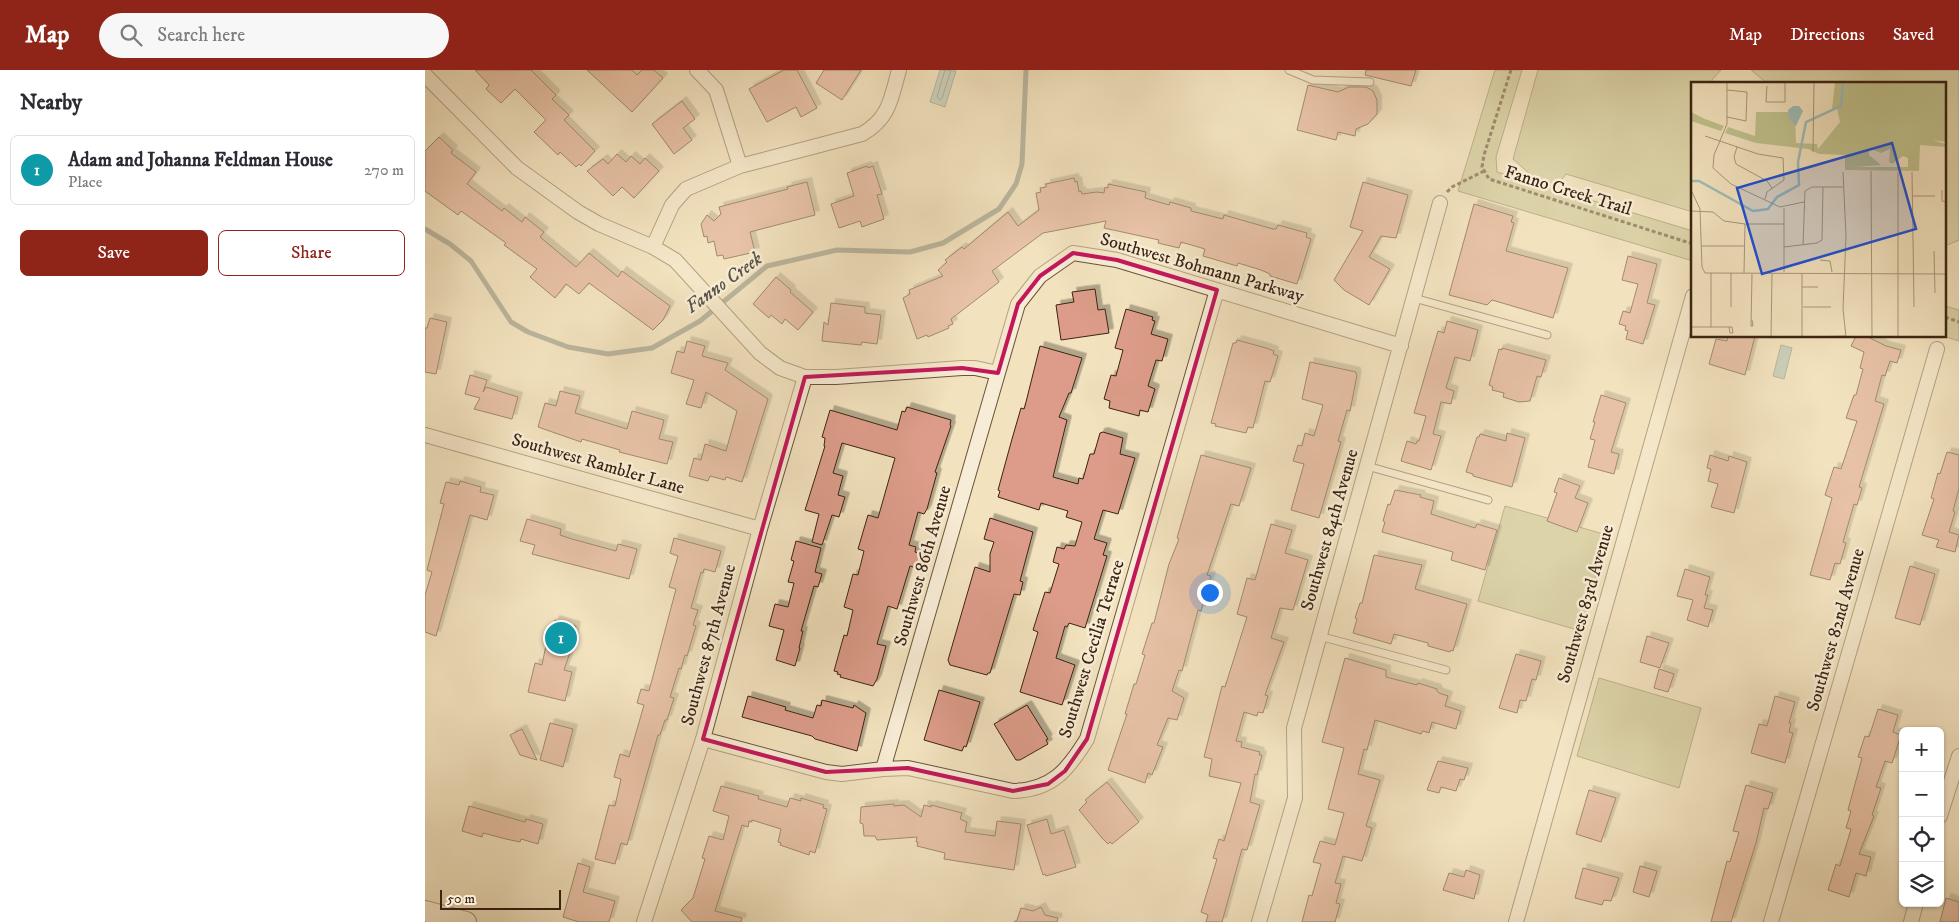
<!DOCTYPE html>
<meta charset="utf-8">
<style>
body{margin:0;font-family:"IM FELL DW Pica",serif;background:#f7f7f7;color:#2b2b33}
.controls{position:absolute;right:15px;bottom:15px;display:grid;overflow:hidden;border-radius:8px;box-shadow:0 1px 4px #0004}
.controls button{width:45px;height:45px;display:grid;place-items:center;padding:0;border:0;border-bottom:1px solid #e1e1e2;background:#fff;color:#2b2b33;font:25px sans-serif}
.scale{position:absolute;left:15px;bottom:12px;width:121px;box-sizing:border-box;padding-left:5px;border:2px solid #3c2412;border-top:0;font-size:14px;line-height:18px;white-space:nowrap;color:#3c2412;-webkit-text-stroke:4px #f7ecd5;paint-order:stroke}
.you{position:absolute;left:784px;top:522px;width:18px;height:18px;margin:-12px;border:4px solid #fff;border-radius:50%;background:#1a73e8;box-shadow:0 0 0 8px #1a73e833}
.badge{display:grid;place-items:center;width:32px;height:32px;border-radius:50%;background:#8f2418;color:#fff;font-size:16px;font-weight:700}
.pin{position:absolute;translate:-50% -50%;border:2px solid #fff;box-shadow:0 1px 5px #0006}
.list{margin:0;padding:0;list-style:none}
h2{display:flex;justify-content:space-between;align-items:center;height:65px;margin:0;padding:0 20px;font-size:21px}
h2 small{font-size:16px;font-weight:400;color:#7c7c81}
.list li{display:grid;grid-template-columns:32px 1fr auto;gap:15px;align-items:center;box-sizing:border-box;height:70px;margin:0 10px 10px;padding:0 10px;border:1px solid #e1e1e2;border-radius:8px}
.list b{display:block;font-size:19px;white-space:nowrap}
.list p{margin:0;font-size:16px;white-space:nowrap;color:#7c7c81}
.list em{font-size:16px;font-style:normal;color:#7c7c81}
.actions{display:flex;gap:10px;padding:15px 20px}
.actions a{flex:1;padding:11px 0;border:1px solid #8f2418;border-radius:8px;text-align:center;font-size:18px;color:#8f2418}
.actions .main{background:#8f2418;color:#fff}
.icon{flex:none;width:28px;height:28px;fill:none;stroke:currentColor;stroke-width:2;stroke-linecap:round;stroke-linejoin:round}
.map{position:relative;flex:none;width:1534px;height:852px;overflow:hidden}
header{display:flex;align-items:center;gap:30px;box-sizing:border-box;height:70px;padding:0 25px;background:#8f2418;color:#fff}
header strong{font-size:24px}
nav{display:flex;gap:28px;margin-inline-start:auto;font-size:18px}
.search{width:350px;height:45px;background:#f7f7f7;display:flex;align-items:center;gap:12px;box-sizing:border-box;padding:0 18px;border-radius:28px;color:#7c7c81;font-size:19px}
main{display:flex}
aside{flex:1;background:#fff}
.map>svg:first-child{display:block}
.green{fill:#c0c28e;stroke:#7e7350}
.water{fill:#9dbcb9;stroke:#767f76}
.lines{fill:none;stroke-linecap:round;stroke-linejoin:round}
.shore{stroke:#6c7066;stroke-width:1}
.stream{stroke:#767f76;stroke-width:5}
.building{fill:#dc9c89;stroke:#3c2412;filter:url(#shadow)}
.lane-casing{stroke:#6a543d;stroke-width:9}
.street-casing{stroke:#6a543d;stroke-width:16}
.secondary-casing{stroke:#3c2412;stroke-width:22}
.path{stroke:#3c2412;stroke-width:3;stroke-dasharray:4 2.5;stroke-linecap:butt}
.lane{stroke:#f7ecd5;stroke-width:7}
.street{stroke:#f7ecd5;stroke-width:14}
.secondary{stroke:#f7ecd5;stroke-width:20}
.marked{fill:none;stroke:#c2185b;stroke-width:4;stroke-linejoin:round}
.labels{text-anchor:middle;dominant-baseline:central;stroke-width:5;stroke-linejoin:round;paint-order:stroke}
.street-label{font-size:18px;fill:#3c2412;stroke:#f7ecd5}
.water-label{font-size:19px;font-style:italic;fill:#595244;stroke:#f7ecd5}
.inset-river{fill:none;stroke:#9dbcb9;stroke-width:2.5}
.inset-road{fill:none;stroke:#a99679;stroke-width:1}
.view{fill:#1d4ed8;fill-opacity:0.15;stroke:#1d4ed8;stroke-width:2.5}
.inset-edge{fill:none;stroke:#3c2412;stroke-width:2.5}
</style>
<header>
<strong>Map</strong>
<div class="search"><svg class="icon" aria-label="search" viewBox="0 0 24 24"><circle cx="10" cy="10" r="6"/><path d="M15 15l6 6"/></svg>Search here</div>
<nav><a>Map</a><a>Directions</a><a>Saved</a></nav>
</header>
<main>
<aside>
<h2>Nearby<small></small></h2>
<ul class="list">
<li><span class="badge" style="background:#0f9aa8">1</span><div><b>Adam and Johanna Feldman House</b><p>Place</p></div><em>270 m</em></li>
</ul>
<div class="actions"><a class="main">Save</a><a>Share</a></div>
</aside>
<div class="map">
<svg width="1534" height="852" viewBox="0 0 1534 852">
<defs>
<filter id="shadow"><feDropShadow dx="4.5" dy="-4.5" stdDeviation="0" flood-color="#0004"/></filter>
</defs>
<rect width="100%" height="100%" fill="#f2e2be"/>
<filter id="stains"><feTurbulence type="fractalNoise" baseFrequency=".004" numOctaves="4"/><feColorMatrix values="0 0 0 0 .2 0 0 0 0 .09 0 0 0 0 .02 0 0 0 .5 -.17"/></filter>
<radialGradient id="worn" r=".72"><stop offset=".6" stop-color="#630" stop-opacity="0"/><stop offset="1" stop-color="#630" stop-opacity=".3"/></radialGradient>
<path class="green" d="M1070,0H1097L1071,87L1072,102L1117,115L1088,89L1113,0H1296L1287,10V14H1268V142L1141,104L1129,119L1268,161V191L1033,121Z
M1326,0H1534V170L1520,176V14H1343Z
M1520,236L1534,240V271L1518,266H1520Z
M1080,436L1182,465L1156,561L1053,531Z
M1174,608L1276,638L1254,718L1152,686Z"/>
<path class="water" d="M515,0L531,1L520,37L505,32Z
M1356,275L1367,278L1359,309L1348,306Z"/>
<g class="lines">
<path class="shore" d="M520,0L512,27L515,30L517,28L526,0"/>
<path class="stream" d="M0,159L25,174L46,191L86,252L103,262L143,277L183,284L227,278L275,251L342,196L412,180L485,182L518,173L574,139L591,114L597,94L601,0"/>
</g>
<path class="building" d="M50,0H106L131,25L127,29L144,45L139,50L170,81L156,96L154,94L151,97L135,82L133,85L109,62L121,50L90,19L76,33L61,19L64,15Z
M162,0H207L212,5L217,0H229L238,8L207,42Z
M359,0H372L392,38L376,47L371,37L342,52L324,19Z
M399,0H436L417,30L391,13Z
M941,0H991L986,16L940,5Z
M883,15L913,22L924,17H941L948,21L952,30V44L943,54L931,59L930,66L913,62L911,70L872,60Z
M257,31L270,49L258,58L267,70L249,84L227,54Z
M14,67L28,80L26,83L51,102L42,114L77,141L79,138L97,152L100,147L119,162L115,167L151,197L164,183L193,207L197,201L245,236L238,250L228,260L164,213L154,224L141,214L130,228L105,207L112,199L79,175L81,173L36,141L33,145L0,121V81Z
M192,84L201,92L206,86L215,94L220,88L234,101L209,128L197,117L188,126L162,101L178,89L183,94Z
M442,96L443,98L448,96L457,124L452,125L459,149L437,157L435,151L414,158L406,134L429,126L422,103Z
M649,108L650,112L652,111L654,122L656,121L657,124L672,122L679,123L680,117L683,118V114L721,122L720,128L744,135L745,132L766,138V141L798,149L799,145L848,159H851L853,155L882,163L881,167L886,169L872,214L845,206V204L836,200L813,193L812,196L778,186L780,179L756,172L754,178L733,173L734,170L679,158L681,151L618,163L567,201L574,212L526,249L528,254L523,256L524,258L503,267L502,265L492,269L478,228L485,224L484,220L518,206L513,200L522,192L520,190L537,177L539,179L583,142L593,156L614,140L611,123L616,122L615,118L621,117V114Z
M382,112L390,145L325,162L330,182L299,189L298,185L292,186L289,171L283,173L282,166L279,167L276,154L282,145L289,151L296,144L294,137L363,119L362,117Z
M938,112L983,125L971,168L956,166L944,187L965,199L944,235L919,220L909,210L938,161L925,157Z
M1049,134L1088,146L1086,152L1089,153L1081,181L1143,198L1128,248L1067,230L1062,235L1024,225Z
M1203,186L1232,194L1222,233L1230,235L1218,274L1201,269L1203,261L1200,260L1201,256L1194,254L1198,241L1205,243L1213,214L1197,210Z
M351,207L366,220L365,222L388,242L373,260L360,249L357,254L346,245L344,248L328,234Z
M670,219L673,240L680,239L684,263L636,270L631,235L649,232L647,222Z
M406,233L440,237V243L456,245L452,274L437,272L436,275L397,271L399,252L403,255Z
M701,239L728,247L727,250L730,251L726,264L743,269L737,291L731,290L723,316L730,319L723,342L715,340L714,346L684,338L685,331L679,329L686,305L691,306L698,280L690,278Z
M5,248L22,252L11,304L0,302V258H2Z
M1022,251L1053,260L1045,291L1030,287L1021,318L1029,321L1026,334L1016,332L1008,364L1016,366L1006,400L976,391L982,371L991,374L992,371H994L1001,346L989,343L1013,261L1019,263Z
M1303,266H1330L1320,305L1284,294L1291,269L1302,271Z
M1431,266H1441L1461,276L1476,280L1472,293L1465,291L1460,306L1457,305L1450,331L1459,334L1434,417L1437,418L1432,435L1429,434L1418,472L1421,473L1415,494L1410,493L1405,510L1385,505L1407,428L1400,425L1409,397L1416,399L1432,351L1421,348L1429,325H1431L1438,299L1435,298L1439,282L1426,276Z
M812,270L841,278L849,281L848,284L853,286L845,312L840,311L828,358L823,357L821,363L790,356L791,354L786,353L808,273H811Z
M262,271L280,276L277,286L303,293L300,300L343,329L317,412L301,407L300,410L285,406L283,411L264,406L269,388L276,390L280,374L301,381L312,341L281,322L276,338L261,334L269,310L246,303L252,281L259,283Z
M615,276L657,288L646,323H644L634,347L642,350L628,407L653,414L654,408L658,409L665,384H669L675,363L678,362L698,368L695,384L710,388L693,444L678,440L669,469L682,473L678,485L682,486L660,558L644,553L642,557L640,556L631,588L650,595L637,635L595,622L613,562L608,560L620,522L625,523L634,494L628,492L632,477L639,479L641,475L650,476L657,452L641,447L643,441L616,433L614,440L573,427L575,421L573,420L587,369L596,338L599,339L600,336Z
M1077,278L1121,290L1116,307L1112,306L1105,331L1094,332L1078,327L1079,323L1067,320L1068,317L1064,315L1074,279L1077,280Z
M885,292L931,302V304L932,305L925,341L922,340L913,371L916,372L894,448L866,440L879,394L868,391L873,375L877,376L880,363L889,366L898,335L877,329Z
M45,305L62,310L58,322L61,317L93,327L87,349L49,339L55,328L40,324Z
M135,321L155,326L150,343L202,359L207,341L239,350L234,369L248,372L242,394L194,382L195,380L157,369L156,372L113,357L120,333L131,336Z
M1176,325L1201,333L1186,382L1194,384L1189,404L1163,397L1170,370L1165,369L1170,352H1168Z
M482,337L526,350L525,355L526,356L510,402L512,403L502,439L499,444L493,442L484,475L491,477L490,482L502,486L498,500L485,496L472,539L463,536L452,574L461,576L452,609L448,616L415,607L416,605L412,604L413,602L409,601L419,565L422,566L428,540L419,537L428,504L433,505L439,481L433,479L443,445L453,448L470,388L417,373L408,403L418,406L413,425L420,427L414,447L407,445L397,475L387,472L394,444L380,440L400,376H399L400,368L397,367L405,340L472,360L477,341L480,342Z
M1082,363L1100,368L1087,417L1048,406V404L1041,402L1052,367H1054L1055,364L1081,371Z
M1522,382L1534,385V418L1528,441L1530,442L1524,462L1534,465L1530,482L1511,477L1514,470L1497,465L1509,429L1506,428L1513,403L1515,404Z
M776,385L826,398L814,436L806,434L782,505L786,506L776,541L773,540L757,601L754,600L747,621L759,628L752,650L743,648L732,675L738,677L727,705L723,703L720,713L683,700L702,644H700L709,614H711L720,585L717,584L727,553H729L744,494L754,469L752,468Z
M1285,385L1303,391L1304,386L1322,392L1309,443L1286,437L1293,414L1283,411L1286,399L1282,398Z
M1134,408L1155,416L1150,428L1163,433L1152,462L1122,451L1132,423L1129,422Z
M35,411L56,417L55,422L69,425L62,450L45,445L11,566L0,562V525L7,502L2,500L19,434L15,433L21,412L34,415Z
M970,420L996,425L995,427L1009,431L1006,444L1050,458L1052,454L1072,460L1060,500L1026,490L1028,482L957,462L960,452L958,451L963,434L965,435Z
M565,448L608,462L595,511L598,512L595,525L589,524L565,603H563L562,605L525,595L523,590L550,497L565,502V484L569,472L559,469Z
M102,449L136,459L135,465L147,469L191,481L193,474L212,479L204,509L107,484L110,475L95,471Z
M846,454L867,460L860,483L883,490L868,540L855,538L846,568L859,572L840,625L843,626L838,643L833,642L832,646L819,642L811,671L817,672L816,677L835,682L834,685H837L832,705L830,704L825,732L835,735L822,780L817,779L797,852H781L783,845L776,842L792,789L788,788L794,769L799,771L816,713L784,706L787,689L779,687L797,616L800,617L822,547L812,544L822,508L830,510Z
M249,468L296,481L290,502L279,499L278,503L276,502L266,538L273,540L268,555L271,556L262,586L260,585L256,599L254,598L245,627L249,628L242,650H240L235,665H233L202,775L196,773L190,794L170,789L184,735L190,736L196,709L189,707L195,684L204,687L219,635L212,633L216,619L224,621L251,519L244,517L253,486L245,483Z
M371,471L396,478L390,502L397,504L393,517L389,516L376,561H378L374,578H375L370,596L351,590L359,560L344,556L350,534L363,537L369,513L363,512L369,491L366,490Z
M949,485L997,495L990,519L1042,534L1028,581L1026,580L1025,582L1003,576V573L969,564L966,574L928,563L932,549L930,548L935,533H937Z
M1485,496L1510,504L1495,555L1470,548Z
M1260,499L1285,507L1280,525H1283L1279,538L1288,540L1283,557L1262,550L1268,530L1252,526Z
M130,550L151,556L147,577L139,600L147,602L140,631L103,622L110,593L117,595L122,570Z
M1222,566L1244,573L1235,598L1215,592Z
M1091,584L1116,591L1111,610L1107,609L1101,631L1095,630L1092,643L1074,638Z
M920,588L961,600V607L992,615L993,613L1012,619V621L1014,623L1023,626L1020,636L1036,641L1031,659L1007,652L1004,663L998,661L996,664L950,650L942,680L939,679L933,704L955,710L941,756L947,758L937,791L918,786L910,813L916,814L911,833L915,834L910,852H877L884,825L887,826L896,794L888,792L895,771L910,775L919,743L903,739L919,678L897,672Z
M1234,599L1249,604L1243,622L1229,618Z
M514,620L555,632L541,677L539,676L537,681L499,670Z
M323,626L361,637L360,640L388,648L392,635L396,636L397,630L428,638L429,635L441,643L432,681L390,669L387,666L317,647Z
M1350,626L1370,632L1364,653H1366L1364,662L1368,663L1360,693L1326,683L1334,654L1342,656Z
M602,635L623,669L621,670L623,674L595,690H591L569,654Z
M1453,639L1473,645L1468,662L1476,665L1467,693L1460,691L1451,717L1456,718L1447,745L1449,746L1434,784L1446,787L1441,806L1431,803L1424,827L1403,820L1411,794L1415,796L1426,759L1421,758L1426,741L1423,740L1437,688L1433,687L1440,666L1444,667Z
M125,653L148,659L138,697L115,690Z
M97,659L112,690L95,685L85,665Z
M1013,691L1043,698L1039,710L1035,709L1031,721L1016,717L1014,723L1002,720Z
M682,712L714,752L687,774L685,772L683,774L677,768L654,740L662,732L660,730Z
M1321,715L1348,723L1343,739L1339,738L1331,773L1306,852H1286L1302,791L1305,792L1314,762L1308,761Z
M296,716L334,726L333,729L362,737L365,728L376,731V728L399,735L398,738L402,739L390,783L385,781L384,785L355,775L356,773L353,772L356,759L327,750L326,752L324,751L323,757L317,755L290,841L317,848L316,852H267L256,840L268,828L280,789L277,788L284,766L298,770L304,746L288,741Z
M1164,720L1191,728L1176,772L1151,764Z
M469,734V736L479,735L496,747L499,735L506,737V735L537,743L535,749L542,752L540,762L570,766L572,751L596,754L589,800L519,789L520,783L492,776L493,772H491L492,767L452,770L450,766H439L438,754L435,753L436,737Z
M44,736L100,752L101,749L118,754L113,774L96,769L95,772L81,769L58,763L57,767L37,761Z
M622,749L626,764L639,760L651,797L621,806L620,804L618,805L602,755Z
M153,793L165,797L158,822L190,831L184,852H154L138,847Z
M1215,796L1232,801L1224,827L1208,822Z
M1158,798L1194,808L1186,831L1179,830L1177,835L1150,828Z
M1041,800L1055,805L1049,829L1018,820L1024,803L1039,807Z
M1521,828L1534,832V852H1515Z
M616,837L620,845L633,848L632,852H589L592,850L596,838L608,841Z"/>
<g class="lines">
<g class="lane-casing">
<path id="lane" d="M864,0L888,10L945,12
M989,228L1122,265
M942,396L1063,430
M894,566L1021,600"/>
</g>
<g class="street-casing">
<path id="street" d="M272,0L291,20L315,96
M0,5L92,98L153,142L174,154L228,177L250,190L335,283L355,298L380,307H411L537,298H550L573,303
M228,177L247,135L261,119L315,96L437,64C465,48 466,28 474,0
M0,365L335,459
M278,669L401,702L417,704L458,699L483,698L588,721C627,720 643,700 662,669L792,220
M458,699L593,234L615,206L648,183L692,190L976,276
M1515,746L1534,686
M219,852L278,669L335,459L380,307
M834,852L870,728L869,658L1015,133
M1091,852L1268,226
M1346,852L1512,279
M1486,852L1491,833"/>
</g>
<g class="secondary-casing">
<path id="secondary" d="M0,841L41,852"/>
</g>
<path class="path" d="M1086,0L1059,85L1057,97L1064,109L1268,174
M1022,122L1027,117L1059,101
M1520,247L1534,252"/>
<use href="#lane" class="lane"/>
<use href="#street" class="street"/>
<use href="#secondary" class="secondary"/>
</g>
<path d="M0 0H1534V852H0ZM648,183L692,190L792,220L662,669L640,701L623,714L588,721L483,698L401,702L278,669L380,307L537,298L573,303L593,234L615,206Z" fill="#f2e2be" fill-opacity=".55" fill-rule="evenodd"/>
<path class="marked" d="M648,183L692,190L792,220L662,669L640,701L623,714L588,721L483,698L401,702L278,669L380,307L537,298L573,303L593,234L615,206Z"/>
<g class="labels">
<g class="street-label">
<text transform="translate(1143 121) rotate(17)">Fanno Creek Trail</text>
<text transform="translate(777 198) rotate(16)">Southwest Bohmann Parkway</text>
<text transform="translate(173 394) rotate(16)">Southwest Rambler Lane</text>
<text transform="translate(905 460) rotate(-74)">Southwest 84th Avenue</text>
<text transform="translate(498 496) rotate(-74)">Southwest 86th Avenue</text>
<text transform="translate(1161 534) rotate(-74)">Southwest 83rd Avenue</text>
<text transform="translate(1411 560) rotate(-74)">Southwest 82nd Avenue</text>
<text transform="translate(284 575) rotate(-75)">Southwest 87th Avenue</text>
<text transform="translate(667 579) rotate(-73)">Southwest Cecilia Terrace</text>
</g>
<g class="water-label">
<text transform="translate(299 213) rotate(-36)">Fanno Creek</text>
</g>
</g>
<g transform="translate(1266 12)">
<rect width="255" height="255" fill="#f2e2be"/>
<path d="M144,0H255V60L241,58L255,62V65L229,63L228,89L154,88V73L128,72L117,67L65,61L34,51L37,45L64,54L65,30H104L105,61L126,62L127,67L149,40L146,26L141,27ZM178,66L190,71L199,67L198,80L201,82L212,74L217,76V85H164L190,83L178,73ZM0,30L14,37L33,44L30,49L0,39Z" fill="#c0c28e" fill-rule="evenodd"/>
<path d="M102,24H108L112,29L105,44L98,36L97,28Z" fill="#9dbcb9"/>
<path class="inset-river" d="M235,0L255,1M0,99H8L62,129L77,127L86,115L108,103L107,80L115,40L150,24L152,0"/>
<path class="inset-road" d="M4,0H22M36,0V42L23,73L22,86L40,102L89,125L113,120M76,4L75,20H94V0M36,8L56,10L55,39L36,35M14,54L67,72L92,76L93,98L76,110L74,117M46,65L43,75L45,82L76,99L81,106M122,70L123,0M180,89L181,255M152,90L155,154L152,227L155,255M221,90L223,225M0,108L9,127L11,185L14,191L255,192M251,108V119L255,120M221,114H244M0,129L22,130L33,139L54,142H93M112,163L114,109L121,105H152M10,164H54M93,165L126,161L131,158L132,105M243,169L244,211M129,178L139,179L141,190M93,190V126M0,191V245M20,191V245M53,191L54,142M61,192L60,244H62L61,238M111,192V255M111,205H127M40,225V191M112,225H140M0,245H41L42,251H39L38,245M80,255L81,192M116,255L155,254M207,255V90"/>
<path class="view" d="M201,61L225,147L71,192L46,106Z"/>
<rect width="255" height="255" class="inset-edge"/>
</g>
<rect width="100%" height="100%" filter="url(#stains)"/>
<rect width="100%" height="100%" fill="url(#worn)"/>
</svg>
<div class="controls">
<button>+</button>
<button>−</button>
<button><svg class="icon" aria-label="locate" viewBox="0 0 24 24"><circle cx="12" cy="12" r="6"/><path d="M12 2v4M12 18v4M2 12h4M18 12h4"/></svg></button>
<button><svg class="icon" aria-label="layers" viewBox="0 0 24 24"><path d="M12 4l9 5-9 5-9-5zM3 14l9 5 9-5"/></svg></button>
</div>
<div class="scale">50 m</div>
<div class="you"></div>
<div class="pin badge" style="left:136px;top:568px;background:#0f9aa8">1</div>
</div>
</main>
